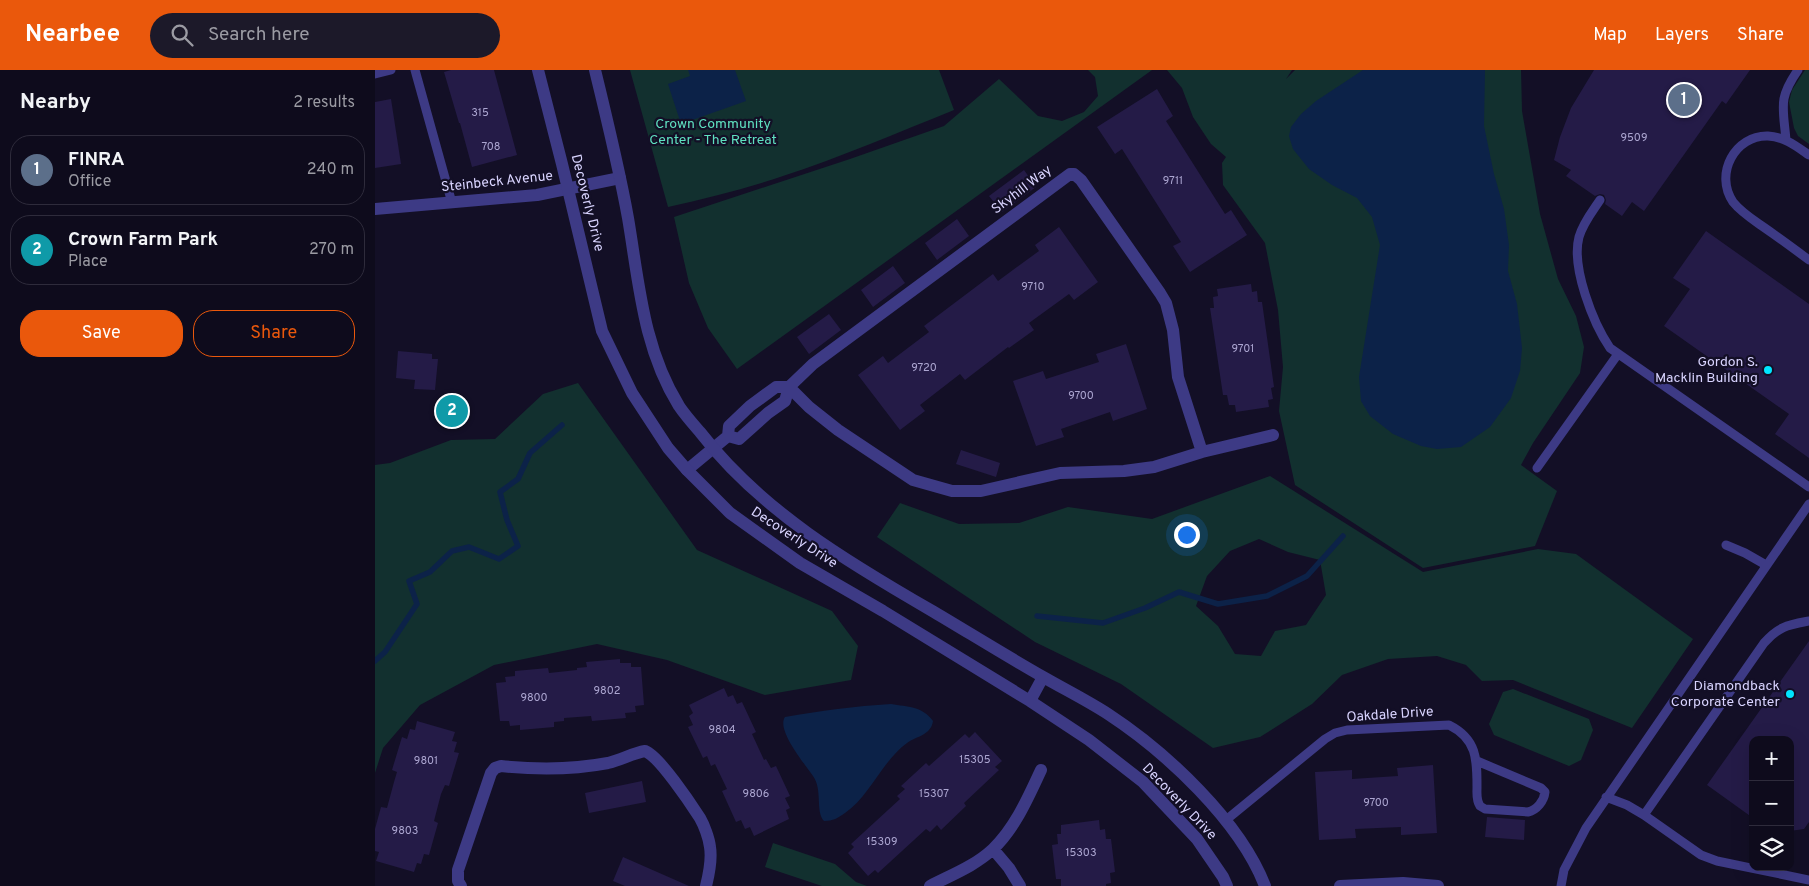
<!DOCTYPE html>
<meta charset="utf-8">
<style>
body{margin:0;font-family:Overpass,sans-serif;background:#1c1929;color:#f1f3f6}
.controls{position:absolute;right:15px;bottom:15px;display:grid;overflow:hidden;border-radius:10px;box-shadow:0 5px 20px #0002}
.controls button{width:45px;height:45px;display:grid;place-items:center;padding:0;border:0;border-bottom:1px solid #2e2b3b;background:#0e0b1c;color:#f1f3f6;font:25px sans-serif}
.you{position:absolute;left:811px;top:464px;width:18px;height:18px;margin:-12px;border:4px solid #fff;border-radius:50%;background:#1a73e8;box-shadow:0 0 0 8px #1a73e833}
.badge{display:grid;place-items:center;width:32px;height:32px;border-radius:50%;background:#ea580c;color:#fff;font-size:16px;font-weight:700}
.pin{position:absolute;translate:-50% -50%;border:2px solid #fff;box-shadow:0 1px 5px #0006}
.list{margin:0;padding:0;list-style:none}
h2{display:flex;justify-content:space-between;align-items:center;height:65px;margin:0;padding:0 20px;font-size:21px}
h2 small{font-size:16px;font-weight:400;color:#9b9ba3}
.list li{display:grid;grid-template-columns:32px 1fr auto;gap:15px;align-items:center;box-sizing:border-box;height:70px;margin:0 10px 10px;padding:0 10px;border:1px solid #2e2b3b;border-radius:20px}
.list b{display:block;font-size:19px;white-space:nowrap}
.list p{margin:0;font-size:16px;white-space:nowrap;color:#9b9ba3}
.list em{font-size:16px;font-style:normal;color:#9b9ba3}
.actions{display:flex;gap:10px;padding:15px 20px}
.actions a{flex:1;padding:11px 0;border:1px solid #ea580c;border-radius:20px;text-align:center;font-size:18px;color:#ea580c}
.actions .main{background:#ea580c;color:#fff}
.icon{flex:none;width:28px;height:28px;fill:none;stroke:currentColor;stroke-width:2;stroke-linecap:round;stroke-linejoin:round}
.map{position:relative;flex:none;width:1434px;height:816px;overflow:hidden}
header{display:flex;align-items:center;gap:30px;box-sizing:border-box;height:70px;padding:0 25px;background:#ea580c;color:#fff}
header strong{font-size:24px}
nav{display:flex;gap:28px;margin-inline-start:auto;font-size:18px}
.search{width:350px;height:45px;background:#1c1929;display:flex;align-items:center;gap:12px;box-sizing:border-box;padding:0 18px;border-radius:28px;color:#9b9ba3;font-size:19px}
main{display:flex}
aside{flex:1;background:#0e0b1c}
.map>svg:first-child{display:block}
.green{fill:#12302f;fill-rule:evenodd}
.water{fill:#0c2248}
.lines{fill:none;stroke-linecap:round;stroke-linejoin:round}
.stream{stroke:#0c2248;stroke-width:5.5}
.building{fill:#241b47}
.service{stroke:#3d3a85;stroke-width:9}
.minor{stroke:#3d3a85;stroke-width:12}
.tertiary{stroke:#3d3a85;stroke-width:12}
.poi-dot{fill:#00e5ff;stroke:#130f26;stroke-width:2}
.labels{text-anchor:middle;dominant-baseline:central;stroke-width:4.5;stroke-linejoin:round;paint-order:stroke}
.number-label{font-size:11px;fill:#aca6d1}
.park-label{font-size:14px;fill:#5fe0c0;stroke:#130f26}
.street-label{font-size:14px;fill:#d9d4ff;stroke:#130f26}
.poi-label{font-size:14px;fill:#d9d4ff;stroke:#130f26;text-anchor:end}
</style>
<header>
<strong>Nearbee</strong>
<div class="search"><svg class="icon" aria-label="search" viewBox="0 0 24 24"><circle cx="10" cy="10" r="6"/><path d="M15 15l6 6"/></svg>Search here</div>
<nav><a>Map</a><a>Layers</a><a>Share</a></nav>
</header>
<main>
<aside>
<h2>Nearby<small>2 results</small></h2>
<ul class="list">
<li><span class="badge" style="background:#5c6f8a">1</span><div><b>FINRA</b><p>Office</p></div><em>240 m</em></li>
<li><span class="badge" style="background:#0f9aa8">2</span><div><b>Crown Farm Park</b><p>Place</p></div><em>270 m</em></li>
</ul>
<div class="actions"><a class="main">Save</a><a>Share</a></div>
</aside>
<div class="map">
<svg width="1434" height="816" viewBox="0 0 1434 816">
<rect width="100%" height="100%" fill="#130f26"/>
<path class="green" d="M255,0H564L579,40C522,63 466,87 408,106C370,119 332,128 293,137Z
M713,0H777L362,299L333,258L314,213L299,147L475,89L569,56L624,9L663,46L687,51L709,42L723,26L720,7Z
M792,0H917L911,9L920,0H1146L1147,41L1165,144L1183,209L1201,246L1209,277L1205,303L1158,373L1146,395L1182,421L1160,476L1048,498L920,415L904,341L908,297L903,240L890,173L848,115L847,93L851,87L836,74L818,47L807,18Z
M1430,0H1434V74L1423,66L1419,58L1414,32L1417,20Z
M203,313L322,480L457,541L483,576L476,610L390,625L292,590L222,574L119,595L45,635L8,678L0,703V395L15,393L76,370L120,369L168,324Z
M895,406L1048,502L1163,479L1201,484L1318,569L1257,658L1138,610L1107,611L1091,595L1062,586L1013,589L967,605L937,634L885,667L838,678L746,614L660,572L502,467L525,433L584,454L644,453L693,437L777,449ZM884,469L913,482L945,490L951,525L931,555L900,561L886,586L860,584L843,556L821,536L832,506L855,481Z
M1138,619L1214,649L1218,660L1206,690L1194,696L1119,665L1114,654L1128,622Z
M398,773L460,794L481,812L492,816H447L390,797Z"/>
<path class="water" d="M313,0H360L371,31L306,54L293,14L315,6Z
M988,0H1110L1109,56L1119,104L1129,139L1134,175L1133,201L1142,234L1147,278L1145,301L1136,328L1115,357L1086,377L1062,379L1046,376L1018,364L995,346L986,331L984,307L1005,175L997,147L982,128L957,115L934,99L918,79L914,66L916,57L926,44L941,31Z
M516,634C533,637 547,636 558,651C556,665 542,666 532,673C507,691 495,726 470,743C463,748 458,751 449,751C440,741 448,720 438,706C430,694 401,660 410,647C445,641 480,636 516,634Z"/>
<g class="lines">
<path class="stream" d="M662,546L728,553L770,538L804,522L843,534L892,526L932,506L968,466
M0,591L10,582L42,534L34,511L55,502L77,481L94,477L124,489L143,476L132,450L125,422L143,409L155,383L187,355"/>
</g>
<path class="building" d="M76,0H119L142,85L97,97L85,53H84L69,2Z
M1219,0H1375L1351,34L1347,31L1269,141L1257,132L1247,146L1230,134L1231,130L1229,125L1225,124L1220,126L1191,106L1196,100L1179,90L1185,67L1196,38Z
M782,19L798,46L791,51L850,144L856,140L872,165L815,202L798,176L806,172L747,79L740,84L722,57Z
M16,29L26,94L0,98V32Z
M649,100L661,117L627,142L614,126Z
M582,149L594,166L562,190L550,173Z
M684,157L723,212L699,230L694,224L654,253L659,260L634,278L633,277L590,310L585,304L545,335L550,341L525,360L483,305L508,286L513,293L554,262L549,256L618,204L623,211L664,181L660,175Z
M1331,161L1434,234V388L1400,364L1414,344L1289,256L1315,219L1298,208Z
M518,196L530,213L498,237L486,220Z
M876,214L877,222L882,221L883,232H887L899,317L896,318L898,329L893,330L894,337L861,342L860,335H854L852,325H848L835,238H839L838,227L843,226L842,219Z
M454,244L466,260L434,284L422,267Z
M751,274L772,339L738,351L735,342L686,359L689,367L661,376L638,311L668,301L671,309L724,292L721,284Z
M23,281L57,284V289H63L60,320L39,319L40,310L21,308Z
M586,380L625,393L621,407L581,394Z
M1434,571V752L1429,759L1415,761V670H1378V748L1332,715Z
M245,589V593H256V597H266L269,635L260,636L261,642L250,643L251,648L217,651L216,646L189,648V651L179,652V657L145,660V655L135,656L134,651H125L121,613L131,612L130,607L140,606V601L173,598L174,603L202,600V598L212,597L211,592Z
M349,618L353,627L358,625L362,634L367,632L381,662L377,664L389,690L391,689L396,698L401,696L415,726L410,728L415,738L411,740L414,749L379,766L375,757L370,759L366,750L361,752L347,721L352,719L340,694L336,696L332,686L328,688L313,657L318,655L314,646L318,643L314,635Z
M42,651L80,662L77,671L82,672L79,682L84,683L74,716L70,715L66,724L59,751L63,753L54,785L49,784L46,794L42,793L39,802L1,791L4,782L0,781V759L6,737L12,738L19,712L22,702L17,700L27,667L32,669L35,659L40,660Z
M600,662L627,691L620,697L624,700L589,733L591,736L566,760L562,755L555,762L551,759L503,803L500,800L493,806L473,783L479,777L476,774L525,729L522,726L530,719L526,716L551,693L554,696L590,664L594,668Z
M1058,695L1062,763L1026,765V757L980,759L981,768L944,770L940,702L977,700V709L1023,706L1022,698Z
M267,711L271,732L214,743L210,723Z
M1112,747L1150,750L1149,770L1110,767Z
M724,750L725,760L730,759L731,769H736L740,802L735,803L736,813L731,814V816H686V809H681L677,775L683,774L682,764H686V755Z
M248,787L314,816H250L238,811Z"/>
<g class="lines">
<path class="service" d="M40,0L77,133
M0,4L16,0
M1411,70C1408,36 1403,29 1423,0
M1434,85C1421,76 1410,67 1393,66C1360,65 1339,104 1358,132C1366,142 1377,149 1387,156C1403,167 1418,178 1434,190
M1225,130C1217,142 1208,153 1204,167C1196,197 1218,253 1235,278L1434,417
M1162,398L1243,284
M1351,475L1370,483L1391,495
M1231,727L1252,735L1269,745L1326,785L1342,791L1434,810
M1269,745L1389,573C1404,556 1413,555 1434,551
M851,750L950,669L960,663L972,660L1074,655C1102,669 1102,689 1102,717C1102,724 1101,730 1105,736L1110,739L1153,742C1162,740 1169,731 1170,722L1166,718L1102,691
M1186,816L1189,800L1211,758L1434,434"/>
<path class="minor" d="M0,139L162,125L245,108
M353,366L364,369L393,343L410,331L414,317L438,294L695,104H699L706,110L785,223L791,233L798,260L803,307L827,382
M312,400L353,366L354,356L375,336L401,317H414L434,337L463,360L538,410L577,421H606L685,403L749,401L779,397L827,382L898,365
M618,779L634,798L645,816
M86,816L83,811V800L116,703L120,698L126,696C164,700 196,700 233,693C246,690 258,683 270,681C284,686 316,734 325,748C329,755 334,768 335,777C337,789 334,804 331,816
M555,816C576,805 600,796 618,779C640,758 653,728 666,700"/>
<path class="tertiary" d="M163,0L187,94L227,261L257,323L293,378L312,400L355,443L425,493L508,541L655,631L714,670L768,712L822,769L848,807L852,816
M220,0C232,49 244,98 253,148C264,213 268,278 304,336C310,345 318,354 325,362C386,441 474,493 559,542C596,564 633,587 670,608C691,620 713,631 733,644C791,682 865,751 890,816
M655,631L668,607
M965,816L1028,813L1063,816"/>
</g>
<g class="poi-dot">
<circle cx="1393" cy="300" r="5"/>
<circle cx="1415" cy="624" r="5"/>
</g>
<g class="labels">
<g class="number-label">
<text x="105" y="43">315</text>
<text x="1259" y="68">9509</text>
<text x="116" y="77">708</text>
<text x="798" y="111">9711</text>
<text x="658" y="217">9710</text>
<text x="868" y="279">9701</text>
<text x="549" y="298">9720</text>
<text x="706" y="326">9700</text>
<text x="232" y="621">9802</text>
<text x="159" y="628">9800</text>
<text x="347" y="660">9804</text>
<text x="600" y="690">15305</text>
<text x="51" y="691">9801</text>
<text x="381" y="724">9806</text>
<text x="559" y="724">15307</text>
<text x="1001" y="733">9700</text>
<text x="30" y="761">9803</text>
<text x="507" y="772">15309</text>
<text x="706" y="783">15303</text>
</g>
<g class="park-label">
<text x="338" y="54">Crown Community<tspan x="338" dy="16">Center - The Retreat</tspan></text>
</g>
<g class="street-label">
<text transform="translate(122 112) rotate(-6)">Steinbeck Avenue</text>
<text transform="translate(647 120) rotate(-37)">Skyhill Way</text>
<text transform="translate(212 133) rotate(76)">Decoverly Drive</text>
<text transform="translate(419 468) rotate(33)">Decoverly Drive</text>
<text transform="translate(1015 645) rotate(-4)">Oakdale Drive</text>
<text transform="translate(804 732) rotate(46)">Decoverly Drive</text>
</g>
<g class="poi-label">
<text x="1383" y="292">Gordon S.<tspan x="1383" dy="16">Macklin Building</tspan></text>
<text x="1405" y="616">Diamondback<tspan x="1405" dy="16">Corporate Center</tspan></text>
</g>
</g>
</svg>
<div class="controls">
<button>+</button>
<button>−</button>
<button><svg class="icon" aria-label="layers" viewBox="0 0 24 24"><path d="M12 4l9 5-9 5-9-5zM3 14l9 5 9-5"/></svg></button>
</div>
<div class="you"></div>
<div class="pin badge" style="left:1309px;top:30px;background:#5c6f8a">1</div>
<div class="pin badge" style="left:77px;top:341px;background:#0f9aa8">2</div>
</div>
</main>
